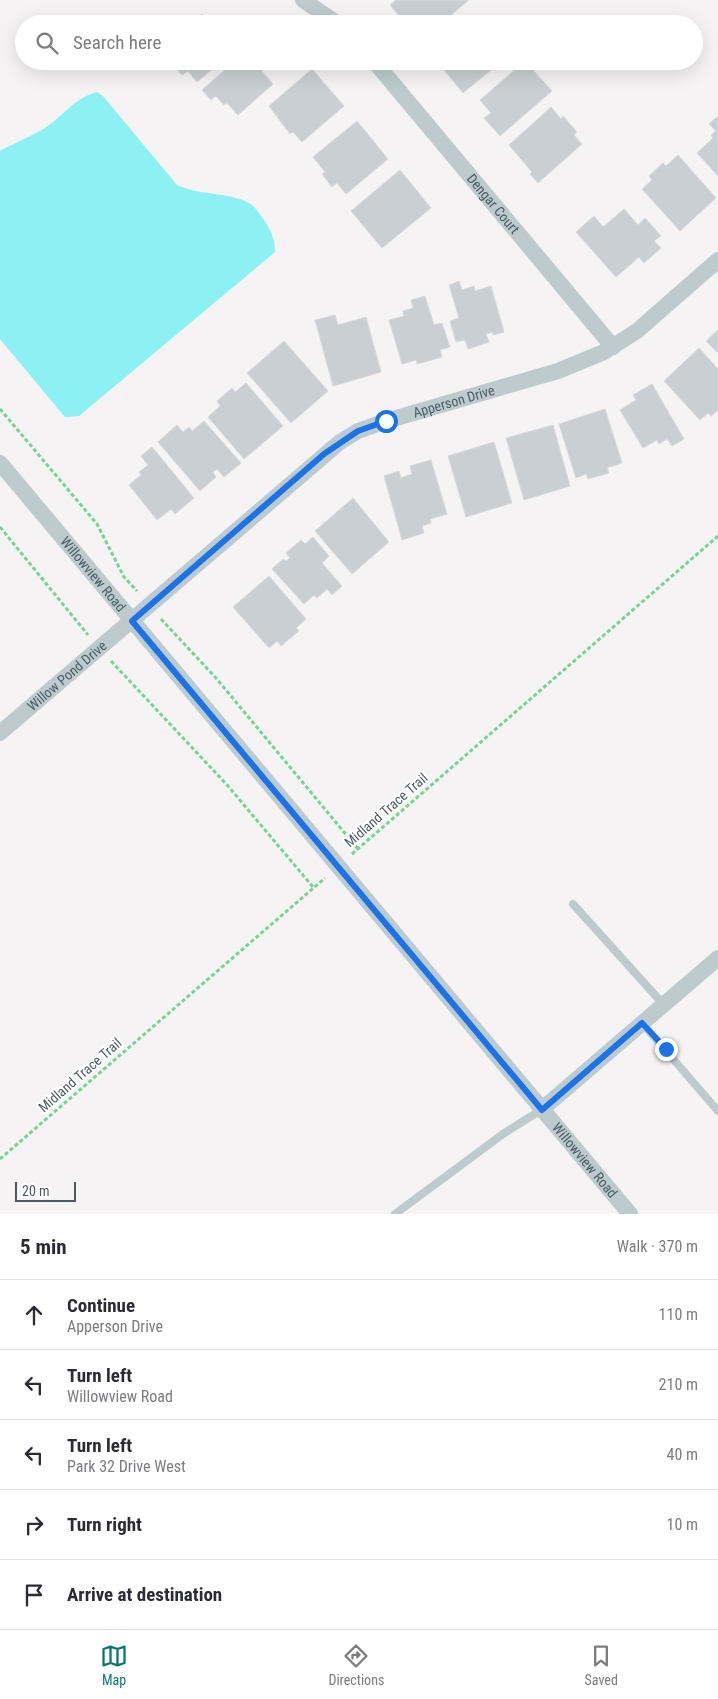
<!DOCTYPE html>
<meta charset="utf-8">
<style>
body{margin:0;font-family:"Roboto Condensed",sans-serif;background:#f7f7f7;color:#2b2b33}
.scale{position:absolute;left:15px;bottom:12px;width:61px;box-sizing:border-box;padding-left:5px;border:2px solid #495b62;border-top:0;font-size:14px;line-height:18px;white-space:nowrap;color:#495b62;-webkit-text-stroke:4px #fff;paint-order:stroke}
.stop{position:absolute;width:15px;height:15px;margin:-11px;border:4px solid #1a73e8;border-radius:50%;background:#fff}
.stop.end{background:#1a73e8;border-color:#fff;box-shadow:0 1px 5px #0008}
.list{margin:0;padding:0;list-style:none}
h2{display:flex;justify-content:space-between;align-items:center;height:65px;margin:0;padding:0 20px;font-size:21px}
h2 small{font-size:16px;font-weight:400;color:#7c7c81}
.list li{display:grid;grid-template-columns:32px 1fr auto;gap:15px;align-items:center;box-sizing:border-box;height:70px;padding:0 20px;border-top:1px solid #e1e1e2}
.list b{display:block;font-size:19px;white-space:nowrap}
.list p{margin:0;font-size:16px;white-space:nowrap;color:#7c7c81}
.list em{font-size:16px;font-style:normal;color:#7c7c81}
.icon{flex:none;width:28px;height:28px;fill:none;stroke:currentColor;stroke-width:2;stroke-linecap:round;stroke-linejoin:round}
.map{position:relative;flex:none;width:718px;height:1214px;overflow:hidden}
.search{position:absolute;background:#fff;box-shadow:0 5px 20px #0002;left:15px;right:15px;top:15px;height:55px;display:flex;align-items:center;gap:12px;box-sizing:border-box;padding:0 18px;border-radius:28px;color:#7c7c81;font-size:19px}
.sheet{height:415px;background:#fff}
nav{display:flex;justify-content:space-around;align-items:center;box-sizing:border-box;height:70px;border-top:1px solid #e1e1e2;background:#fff;font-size:14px;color:#7c7c81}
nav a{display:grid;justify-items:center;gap:2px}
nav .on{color:#0f766e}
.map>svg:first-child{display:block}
.water{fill:#8bf1f2}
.building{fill:#c9cfd2;stroke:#d6dade}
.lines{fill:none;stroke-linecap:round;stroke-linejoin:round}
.path{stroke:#75d493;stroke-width:3;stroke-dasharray:4 2.5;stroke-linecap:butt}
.service{stroke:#bdcbcf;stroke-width:8}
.minor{stroke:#bdcbcf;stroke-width:16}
.route{stroke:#1a73e8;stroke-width:6}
.labels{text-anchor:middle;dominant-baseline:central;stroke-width:4.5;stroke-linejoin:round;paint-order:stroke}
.street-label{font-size:14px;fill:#495b62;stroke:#fff}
</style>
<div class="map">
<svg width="718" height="1214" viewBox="0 0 718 1214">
<rect width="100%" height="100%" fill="#f5f3f3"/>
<path class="water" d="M97,92L103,96L177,185C200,196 234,192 252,205C256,208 260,215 264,220C271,230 275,240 275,252L79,416L65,417L0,339V151C15,142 34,136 49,125C66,113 75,98 97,92Z"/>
<path class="building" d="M396,0H469L440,24H406L390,5Z
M202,14L210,24H191Z
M484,16L490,24H474Z
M170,61H222L197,82L188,71L182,75Z
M235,61H261L264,65L260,69L273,84L238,115L227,103L224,105L216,96L211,100L202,90Z
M437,61H502L463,93Z
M525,61L552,91L500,136L484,118L491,113L480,100Z
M312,69L344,106L302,142L293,132L290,134L269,106Z
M551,107L561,119L563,116L577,132L574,135L582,144L538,183L530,174L532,172L509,145Z
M718,116V176L697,153L713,138L711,135L716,131L709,124Z
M357,121L388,159L346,194L337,183L332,187L322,174L325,172L313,157Z
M678,155L716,198L680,231L642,189L652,180L649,176L663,163L666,166Z
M400,170L431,208L382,248L351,211Z
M624,209L638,225L645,218L661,236L654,241L661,248L644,263L639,257L616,277L576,232L594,216L603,227Z
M459,281L462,290L474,286L475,291L491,286L504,332L493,335L492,332L486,334L489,342L468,349L465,340L456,342L450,321L459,318L449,285Z
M425,296L434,325L442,323L450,347L440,350L442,357L417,364L416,360L402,364L389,320L404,316L403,311L413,308L411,300Z
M335,315L338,325L366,317L381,372L333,386L315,320Z
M718,330V353L706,341Z
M284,341L328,391L291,423L247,373Z
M699,348L718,369V410L711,416L708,413L700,420L664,381Z
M246,383L283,426L244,459L208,417L220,406L217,401L232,388L235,392Z
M652,384L684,439L672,446L667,439L659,444L657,440L643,448L620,410L636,400L633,395Z
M605,409L622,463L607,468L609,473L588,479L586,474L576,478L559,424Z
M204,421L241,463L224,477L217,469L213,472L216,477L200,491L158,442L177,425L183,432L189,427L192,431Z
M553,425L570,486L524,500L506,438Z
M494,442L512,503L466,517L448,456Z
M152,447L194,498L175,514L171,509L157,520L129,485L141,475L139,472L148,465L141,456Z
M431,460L447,514L430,519L431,523L422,526L424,533L402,540L384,476L399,471L401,478L412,474L410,466Z
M353,498L389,542L352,574L315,531Z
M313,537L329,556L322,563L342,586L332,595L327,589L317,598L314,595L304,604L272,569L283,559L286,561L290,558L286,553L301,540L305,544Z
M269,576L306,619L296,628L299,631L281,646L277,641L269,648L233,607Z"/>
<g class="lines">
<path class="path" d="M0,409L97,524L124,577L137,591
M0,527L88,635
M161,619L216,678L358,849
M111,661L228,786L313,887
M352,854L718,536
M0,1159L325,878"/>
<path class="service" d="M573,904L664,1005
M642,1023L718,1111
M395,1214L503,1134L541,1110"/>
<g class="minor">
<path d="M303,0L338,24"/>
<path id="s1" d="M374,61L613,347"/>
<path id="s2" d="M0,463L630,1214"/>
<path id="s3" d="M0,733L340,442L358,431L386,421L558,371L604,352L637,331L718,260"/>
<path d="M541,1110L718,958"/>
</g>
</g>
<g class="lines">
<path class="route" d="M386,421L358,431L324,454L132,621L542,1110L642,1023L666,1049"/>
</g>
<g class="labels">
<g class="street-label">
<text stroke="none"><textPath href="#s1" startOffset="186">Dengar Court</textPath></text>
<text stroke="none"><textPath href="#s3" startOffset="569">Apperson Drive</textPath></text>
<text stroke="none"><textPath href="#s2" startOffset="145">Willowview Road</textPath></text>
<text stroke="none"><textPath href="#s3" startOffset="88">Willow Pond Drive</textPath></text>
<text transform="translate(386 810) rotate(-41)">Midland Trace Trail</text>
<text transform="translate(80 1075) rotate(-41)">Midland Trace Trail</text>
<text stroke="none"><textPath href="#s2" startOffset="910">Willowview Road</textPath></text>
</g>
</g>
</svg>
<div class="scale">20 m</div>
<div class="stop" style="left:386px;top:421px"></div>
<div class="stop end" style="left:666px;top:1049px"></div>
<div class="search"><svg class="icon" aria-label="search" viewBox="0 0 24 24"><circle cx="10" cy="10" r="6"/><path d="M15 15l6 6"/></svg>Search here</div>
</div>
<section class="sheet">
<h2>5 min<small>Walk · 370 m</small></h2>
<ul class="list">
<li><svg class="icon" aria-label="ahead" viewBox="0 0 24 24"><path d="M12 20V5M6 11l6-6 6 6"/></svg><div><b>Continue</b><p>Apperson Drive</p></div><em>110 m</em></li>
<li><svg class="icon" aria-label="left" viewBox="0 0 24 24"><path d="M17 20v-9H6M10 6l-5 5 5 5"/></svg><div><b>Turn left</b><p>Willowview Road</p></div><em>210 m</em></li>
<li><svg class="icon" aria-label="left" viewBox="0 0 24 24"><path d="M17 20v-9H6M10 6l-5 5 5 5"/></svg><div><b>Turn left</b><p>Park 32 Drive West</p></div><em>40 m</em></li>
<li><svg class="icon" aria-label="right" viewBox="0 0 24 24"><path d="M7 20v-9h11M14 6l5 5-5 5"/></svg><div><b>Turn right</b></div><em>10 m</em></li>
<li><svg class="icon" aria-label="arrive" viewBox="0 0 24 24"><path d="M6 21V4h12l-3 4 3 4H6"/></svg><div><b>Arrive at destination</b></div></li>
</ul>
</section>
<nav>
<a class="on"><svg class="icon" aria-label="map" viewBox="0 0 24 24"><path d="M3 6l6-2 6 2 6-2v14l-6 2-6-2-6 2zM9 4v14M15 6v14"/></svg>Map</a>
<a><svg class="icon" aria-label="directions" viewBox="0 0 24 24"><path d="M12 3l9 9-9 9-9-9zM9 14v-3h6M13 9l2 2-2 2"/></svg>Directions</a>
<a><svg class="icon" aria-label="saved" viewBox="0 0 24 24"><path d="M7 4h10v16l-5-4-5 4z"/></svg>Saved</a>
</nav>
